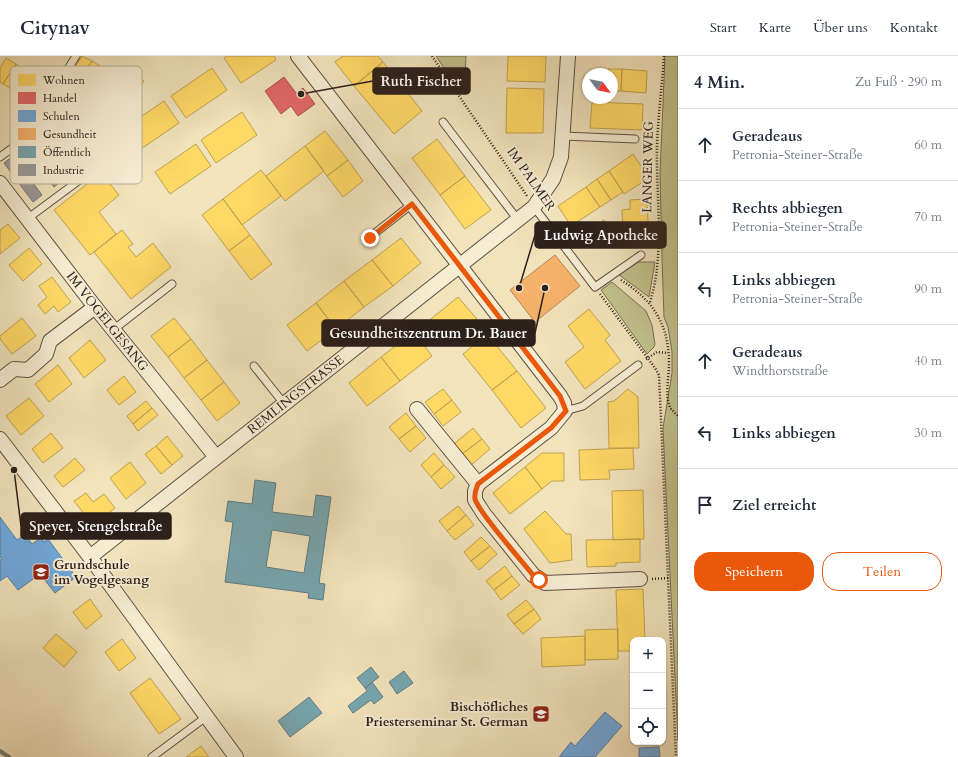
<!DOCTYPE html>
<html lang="de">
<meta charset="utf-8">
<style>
body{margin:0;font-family:Cardo,serif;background:#f2f2f3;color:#1f2937}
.controls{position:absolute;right:12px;bottom:12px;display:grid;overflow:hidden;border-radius:8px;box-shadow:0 1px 3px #0004}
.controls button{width:36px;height:36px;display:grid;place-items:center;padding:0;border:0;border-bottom:1px solid #e0e1e3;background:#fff;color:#1f2937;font:20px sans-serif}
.compass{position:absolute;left:582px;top:12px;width:36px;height:36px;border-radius:50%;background:#fff;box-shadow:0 1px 3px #0004;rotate:122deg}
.stop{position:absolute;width:12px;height:12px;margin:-9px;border:3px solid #ea580c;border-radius:50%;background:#fff}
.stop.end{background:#ea580c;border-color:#fff;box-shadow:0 1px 4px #0008}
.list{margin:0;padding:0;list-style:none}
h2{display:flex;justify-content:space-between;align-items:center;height:52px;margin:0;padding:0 16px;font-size:17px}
h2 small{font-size:13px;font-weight:400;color:#747a83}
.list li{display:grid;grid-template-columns:26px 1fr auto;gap:12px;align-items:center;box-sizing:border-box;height:72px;padding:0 16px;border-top:1px solid #e0e1e3}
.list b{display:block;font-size:15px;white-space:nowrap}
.list p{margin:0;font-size:13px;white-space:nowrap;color:#747a83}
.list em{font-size:13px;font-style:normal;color:#747a83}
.actions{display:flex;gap:8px;padding:12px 16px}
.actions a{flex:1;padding:9px 0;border:1px solid #ea580c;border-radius:16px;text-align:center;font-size:14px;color:#ea580c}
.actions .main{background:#ea580c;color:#fff}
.icon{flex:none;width:22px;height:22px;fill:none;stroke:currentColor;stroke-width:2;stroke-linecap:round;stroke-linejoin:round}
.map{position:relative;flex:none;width:678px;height:701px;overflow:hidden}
header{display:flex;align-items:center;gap:24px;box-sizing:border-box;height:56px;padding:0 20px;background:#fff;border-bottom:1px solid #e0e1e3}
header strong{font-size:19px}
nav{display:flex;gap:22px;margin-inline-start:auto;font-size:14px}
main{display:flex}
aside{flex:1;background:#fff}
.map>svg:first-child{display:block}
.green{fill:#c1c18c;stroke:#767054}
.homes{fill:#ffd966;stroke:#c0a250}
.shops{fill:#e06666;stroke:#aa5150}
.schools{fill:#6fa8dc;stroke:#5b7fa2}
.health{fill:#f6b26b;stroke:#b98653}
.public{fill:#76a5af;stroke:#607d83;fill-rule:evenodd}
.industry{fill:#999;stroke:#787573}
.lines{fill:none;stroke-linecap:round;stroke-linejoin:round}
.stream{stroke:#6f7f72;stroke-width:4}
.lane-casing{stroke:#5d5143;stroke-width:9}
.street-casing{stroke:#5d5143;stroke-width:16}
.path{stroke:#2c201b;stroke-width:2.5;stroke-dasharray:1 2;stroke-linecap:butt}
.lane{stroke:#f6edd3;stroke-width:7}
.street{stroke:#f6edd3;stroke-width:14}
.route{stroke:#ea580c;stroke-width:5}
.labels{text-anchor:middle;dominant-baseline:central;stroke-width:4;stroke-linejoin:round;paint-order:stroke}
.street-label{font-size:13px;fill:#2c201b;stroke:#f6edd3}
.poi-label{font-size:13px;font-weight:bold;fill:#2c201b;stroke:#f6edd3;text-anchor:start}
.key{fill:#f6edd3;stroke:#b9b09c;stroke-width:1}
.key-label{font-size:11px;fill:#2c201b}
.leader{fill:none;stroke:#2c201b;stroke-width:1.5}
.callout-dot{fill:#2c201b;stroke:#f6edd3;stroke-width:1.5}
.callout{fill:#2c201b;stroke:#2c201b;stroke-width:1.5}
.callout-label{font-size:14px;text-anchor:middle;font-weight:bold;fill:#fff}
</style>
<header>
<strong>Citynav</strong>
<nav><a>Start</a><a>Karte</a><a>Über uns</a><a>Kontakt</a></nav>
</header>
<main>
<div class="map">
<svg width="678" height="701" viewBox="0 0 678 701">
<rect width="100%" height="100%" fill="#f1e3bc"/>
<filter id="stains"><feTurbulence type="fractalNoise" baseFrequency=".005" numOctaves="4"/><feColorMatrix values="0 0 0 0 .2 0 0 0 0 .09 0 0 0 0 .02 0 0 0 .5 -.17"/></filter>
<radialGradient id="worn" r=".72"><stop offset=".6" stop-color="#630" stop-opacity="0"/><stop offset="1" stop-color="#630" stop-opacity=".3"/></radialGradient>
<path class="green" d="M436,0H466L465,19L454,27Z
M665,0H678V685L663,372L672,317V296L668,271L664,261L662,202L660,118Z
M638,206H655L649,241L618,218Z
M612,226L646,255L652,269L655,288L654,291L647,298L601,234Z"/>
<path class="homes" d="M82,0L92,5L79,25L70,19Z
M227,0H274L276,4L241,27L224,2Z
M343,0H378L383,6L354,30L335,6Z
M508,0H546L545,26L507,25Z
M6,2L16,8L3,28L0,26V12Z
M92,5L102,11L89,32L79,25Z
M383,6L422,55L394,78L354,30Z
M16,8L26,14L13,34L3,28Z
M212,12L227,34L186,62L171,40Z
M608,13H622L621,35H612V18H595V16L608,17Z
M622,13L647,15L646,37L621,35Z
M136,19L144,25L131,45L122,40Z
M507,32L544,33L543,77H506Z
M164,45L179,67L138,95L123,73Z
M592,46L643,48L642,74L590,72Z
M242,56L257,79L216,107L201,84Z
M325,75L348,104L327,120L305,90Z
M437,83L465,120L440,139L412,102Z
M196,88L211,110L170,138L155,116Z
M305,90L324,115L285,145L266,120Z
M633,98L649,122L624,138L609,115Z
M348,104L363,125L343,141L327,120Z
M261,114L281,140L242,169L223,143Z
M609,115L623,136L611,144L597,123Z
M101,117L119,139L99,156L116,178L90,199L54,154Z
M465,120L491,154L465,173L440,139Z
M597,123L611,144L600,151L586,131Z
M586,131L600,151L571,170L558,150Z
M223,143L250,179L229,195L202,159Z
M647,143L649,187L629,188L628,174H623L622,154L630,153V144Z
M604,164L612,177L597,187L588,174Z
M8,168L20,182L0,198V174Z
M122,174L133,188L128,191L136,201L153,187L171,211L131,243L94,196Z
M250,179L272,208L251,224L229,195Z
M401,182L421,207L393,230L372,204Z
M29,192L42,208L23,225L9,209Z
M372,204L393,230L364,251L344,225Z
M52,221L71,246L58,256L54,250L45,258L38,249L47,241L39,230Z
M344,225L364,251L336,273L316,247Z
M458,241L477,263L444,290L426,267Z
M316,247L336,273L307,295L287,269Z
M589,253L610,279L605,284L621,305L585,333L565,306L584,291L568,270Z
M22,262L36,280L12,298L0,283V280Z
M174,262L191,283L168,301L151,280Z
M414,276L432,300L400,325L381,301Z
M487,278L517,315L492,334L463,298Z
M191,283L207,304L184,322L168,301Z
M90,284L106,304L84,322L69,302Z
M381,301L400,325L367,350L349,327Z
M207,304L224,326L201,344L184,322Z
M58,309L72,328L49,346L35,328Z
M517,315L546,352L521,372L492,334Z
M124,320L136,336L119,349L107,334Z
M224,326L240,347L217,365L201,344Z
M443,333L452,344L434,358L425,346Z
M628,333L638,341L639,392H609L608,346L614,345Z
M29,342L44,360L21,379L6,360Z
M452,344L461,356L443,370L434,358Z
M146,345L152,352L133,368L127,360Z
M152,352L158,359L138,375L133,368Z
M406,357L416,370L399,383L389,371Z
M416,370L426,382L410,396L399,383Z
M473,372L482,383L462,398L454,388Z
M51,377L63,392L43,407L32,393Z
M167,380L183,400L172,409L156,390Z
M482,383L490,393L471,409L462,398Z
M156,390L172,409L161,418L145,398Z
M633,392L634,413L609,414L610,423L580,424L579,394Z
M434,397L444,409L431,421L421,409Z
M542,397H564V425H552L542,433L525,411Z
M75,402L85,414L63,431L54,420Z
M130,406L146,427L126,443L110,422Z
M444,409L455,421L441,433L431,421Z
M525,411L542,433L510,458L493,437Z
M643,434L644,483L613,484L612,435Z
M86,437L93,446L104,438L115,452L93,469L74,445Z
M458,450L466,459L447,475L439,465Z
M545,455L566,478H571L572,504L550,507L524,473Z
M466,459L474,469L455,484L447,475Z
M481,481L490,490L471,505L464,496Z
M640,483V506L616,507V510L587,511L586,484Z
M490,490L497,498L479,514L471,505Z
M505,510L512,520L494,534L486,525Z
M512,520L520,529L501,544L494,534Z
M643,533L645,584H633V595H618L616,534Z
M90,543L102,560L86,573L73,556Z
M526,544L534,553L514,568L507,559Z
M534,553L541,563L523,578L514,568Z
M618,573V603L585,604V574Z
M56,578L77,596L64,611L43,592Z
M585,580V609L542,611L541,582Z
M122,583L136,602L119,615L105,596Z
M150,622L181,663L159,678L130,637Z
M201,690L209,701H186Z"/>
<path class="shops" d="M284,21L296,37L303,32L315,48L298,60L291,50L281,58L265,35Z"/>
<path class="schools" d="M0,461L17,484L25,478L32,488L41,482L44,486L48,483L76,521L55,537L40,518L18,534L7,520L0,525V504L2,503L0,501Z
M605,656L622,670L595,701H559L571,686L575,690Z
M659,691L660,701H639V692Z"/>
<path class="health" d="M555,199L580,230L535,266L510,234Z"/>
<path class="public" d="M255,424L276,427L272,456L313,461L316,439L331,441L319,527L325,528L323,544L308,542L309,537L225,526L233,466L225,465L228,445L252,448ZM272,474L310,480L304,517L266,511Z
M371,611L379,621L365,632L357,622Z
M404,615L413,627L397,638L389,626Z
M372,626L383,641L374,648L371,644L353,657L348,650L367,635L365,632Z
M309,641L322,657L290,681L278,665Z"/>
<path class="industry" d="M43,94L64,123L54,131L33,102Z
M13,100L42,139L33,146L4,107Z"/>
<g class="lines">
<path class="stream" d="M0,695L9,701"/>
<g class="lane-casing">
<path id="lane" d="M443,66L518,164
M564,80L635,83
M0,101L23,84L29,76L76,0
M534,151L595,231L641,199
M27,163L93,114
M370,181L412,148
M113,274L172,228
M254,310L285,349
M565,355L583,350L638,309
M152,701L206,661"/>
</g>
<g class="street-casing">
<g id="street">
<path d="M298,0L560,340L564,347L565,355L551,372L478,428L475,435V444L484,458L533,519L545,527L640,523"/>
<path id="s1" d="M0,127L95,251L216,401"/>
<path d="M0,324L14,313L28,314L46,298L50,285L95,251"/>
<path d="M417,353L478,428"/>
<path d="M0,383L90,501L236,701"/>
<path id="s2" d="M90,501L534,151L553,123L561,101L568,0"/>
</g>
</g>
<path class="path" d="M432,0L527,140
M621,224C654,245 669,269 669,308C669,320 666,332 668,345L670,352L678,360
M600,238L655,312L659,319L676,701
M650,246C665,199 656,141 657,91C658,61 662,30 664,0
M646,303L657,296L668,297
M652,523L669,522"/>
<use href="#lane" class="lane"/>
<use href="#street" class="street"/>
</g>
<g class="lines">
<path class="route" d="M370,182L412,148L560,340L566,355L551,372L478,428C476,433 474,437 475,443C479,457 521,504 533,519L539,524"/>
</g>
<defs>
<g id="school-square" transform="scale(0.9)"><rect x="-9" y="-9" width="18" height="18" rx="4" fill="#8f2418" stroke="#f6edd3"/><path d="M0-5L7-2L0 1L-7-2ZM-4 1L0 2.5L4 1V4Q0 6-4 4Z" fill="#fff"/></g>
<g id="university-square" transform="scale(0.9)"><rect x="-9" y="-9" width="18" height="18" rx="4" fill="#8f2418" stroke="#f6edd3"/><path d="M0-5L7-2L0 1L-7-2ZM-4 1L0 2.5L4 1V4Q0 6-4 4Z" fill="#fff"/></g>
</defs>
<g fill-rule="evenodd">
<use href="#school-square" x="41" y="516"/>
<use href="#university-square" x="541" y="658"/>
</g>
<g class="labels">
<g class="street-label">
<text transform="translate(648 111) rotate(-89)">LANGER WEG</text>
<text transform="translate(531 123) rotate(55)">IM PALMER</text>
<text stroke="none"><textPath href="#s1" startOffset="175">IM VOGELGESANG</textPath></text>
<text stroke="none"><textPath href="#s2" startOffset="262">REMLINGSTRASSE</textPath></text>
</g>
<g class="poi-label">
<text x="54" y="509">Grundschule<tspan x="54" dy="15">im Vogelgesang</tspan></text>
<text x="528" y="651" text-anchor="end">Bischöfliches<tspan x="528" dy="15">Priesterseminar St. German</tspan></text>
</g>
</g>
<rect x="10" y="10" width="132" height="118" rx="6" class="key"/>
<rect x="18" y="18" width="18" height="12" fill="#ffd966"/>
<rect x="18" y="36" width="18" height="12" fill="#e06666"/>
<rect x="18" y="54" width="18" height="12" fill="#6fa8dc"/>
<rect x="18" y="72" width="18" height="12" fill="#f6b26b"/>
<rect x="18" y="90" width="18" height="12" fill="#76a5af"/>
<rect x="18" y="108" width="18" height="12" fill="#999"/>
<g class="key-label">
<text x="43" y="28">Wohnen</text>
<text x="43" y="46">Handel</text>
<text x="43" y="64">Schulen</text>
<text x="43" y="82">Gesundheit</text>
<text x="43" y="100">Öffentlich</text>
<text x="43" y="118">Industrie</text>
</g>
<path class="leader" d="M301 38L373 25M519 232L535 179M545 232L535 277M14 414L21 470"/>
<g class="callout-dot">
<circle cx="301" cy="38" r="4"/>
<circle cx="519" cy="232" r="4"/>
<circle cx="545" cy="232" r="4"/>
<circle cx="14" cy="414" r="4"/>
</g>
<g class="callout">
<rect x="373" y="12" width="97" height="26" rx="4"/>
<rect x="535" y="166" width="131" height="26" rx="4"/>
<rect x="322" y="264" width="213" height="26" rx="4"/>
<rect x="21" y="457" width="150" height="26" rx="4"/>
</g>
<g class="callout-label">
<text x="421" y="30">Ruth Fischer</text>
<text x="601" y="184">Ludwig Apotheke</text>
<text x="428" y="282">Gesundheitszentrum Dr. Bauer</text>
<text x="96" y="475">Speyer, Stengelstraße</text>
</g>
<rect width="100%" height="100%" filter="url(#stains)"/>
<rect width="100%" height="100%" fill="url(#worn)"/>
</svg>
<div class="controls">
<button>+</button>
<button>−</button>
<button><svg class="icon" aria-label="locate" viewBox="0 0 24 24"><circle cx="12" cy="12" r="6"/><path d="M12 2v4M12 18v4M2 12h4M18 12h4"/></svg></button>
</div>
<svg class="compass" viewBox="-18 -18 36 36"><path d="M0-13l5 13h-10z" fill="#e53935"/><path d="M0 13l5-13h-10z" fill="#747a83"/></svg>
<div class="stop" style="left:539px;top:524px"></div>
<div class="stop end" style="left:370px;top:182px"></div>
</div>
<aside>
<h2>4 Min.<small>Zu Fuß · 290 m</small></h2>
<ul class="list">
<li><svg class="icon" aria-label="ahead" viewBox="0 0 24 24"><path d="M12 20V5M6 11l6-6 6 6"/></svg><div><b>Geradeaus</b><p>Petronia-Steiner-Straße</p></div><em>60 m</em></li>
<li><svg class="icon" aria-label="right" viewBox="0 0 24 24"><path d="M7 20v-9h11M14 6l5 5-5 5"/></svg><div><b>Rechts abbiegen</b><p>Petronia-Steiner-Straße</p></div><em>70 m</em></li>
<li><svg class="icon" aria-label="left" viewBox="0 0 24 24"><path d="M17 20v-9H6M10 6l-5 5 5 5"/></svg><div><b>Links abbiegen</b><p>Petronia-Steiner-Straße</p></div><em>90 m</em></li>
<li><svg class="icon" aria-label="ahead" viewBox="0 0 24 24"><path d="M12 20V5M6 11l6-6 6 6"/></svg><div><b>Geradeaus</b><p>Windthorststraße</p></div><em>40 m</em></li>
<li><svg class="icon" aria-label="left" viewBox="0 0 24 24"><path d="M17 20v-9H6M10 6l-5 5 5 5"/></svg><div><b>Links abbiegen</b></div><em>30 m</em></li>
<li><svg class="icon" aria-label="arrive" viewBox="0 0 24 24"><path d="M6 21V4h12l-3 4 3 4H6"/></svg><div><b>Ziel erreicht</b></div></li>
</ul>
<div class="actions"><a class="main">Speichern</a><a>Teilen</a></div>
</aside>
</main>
